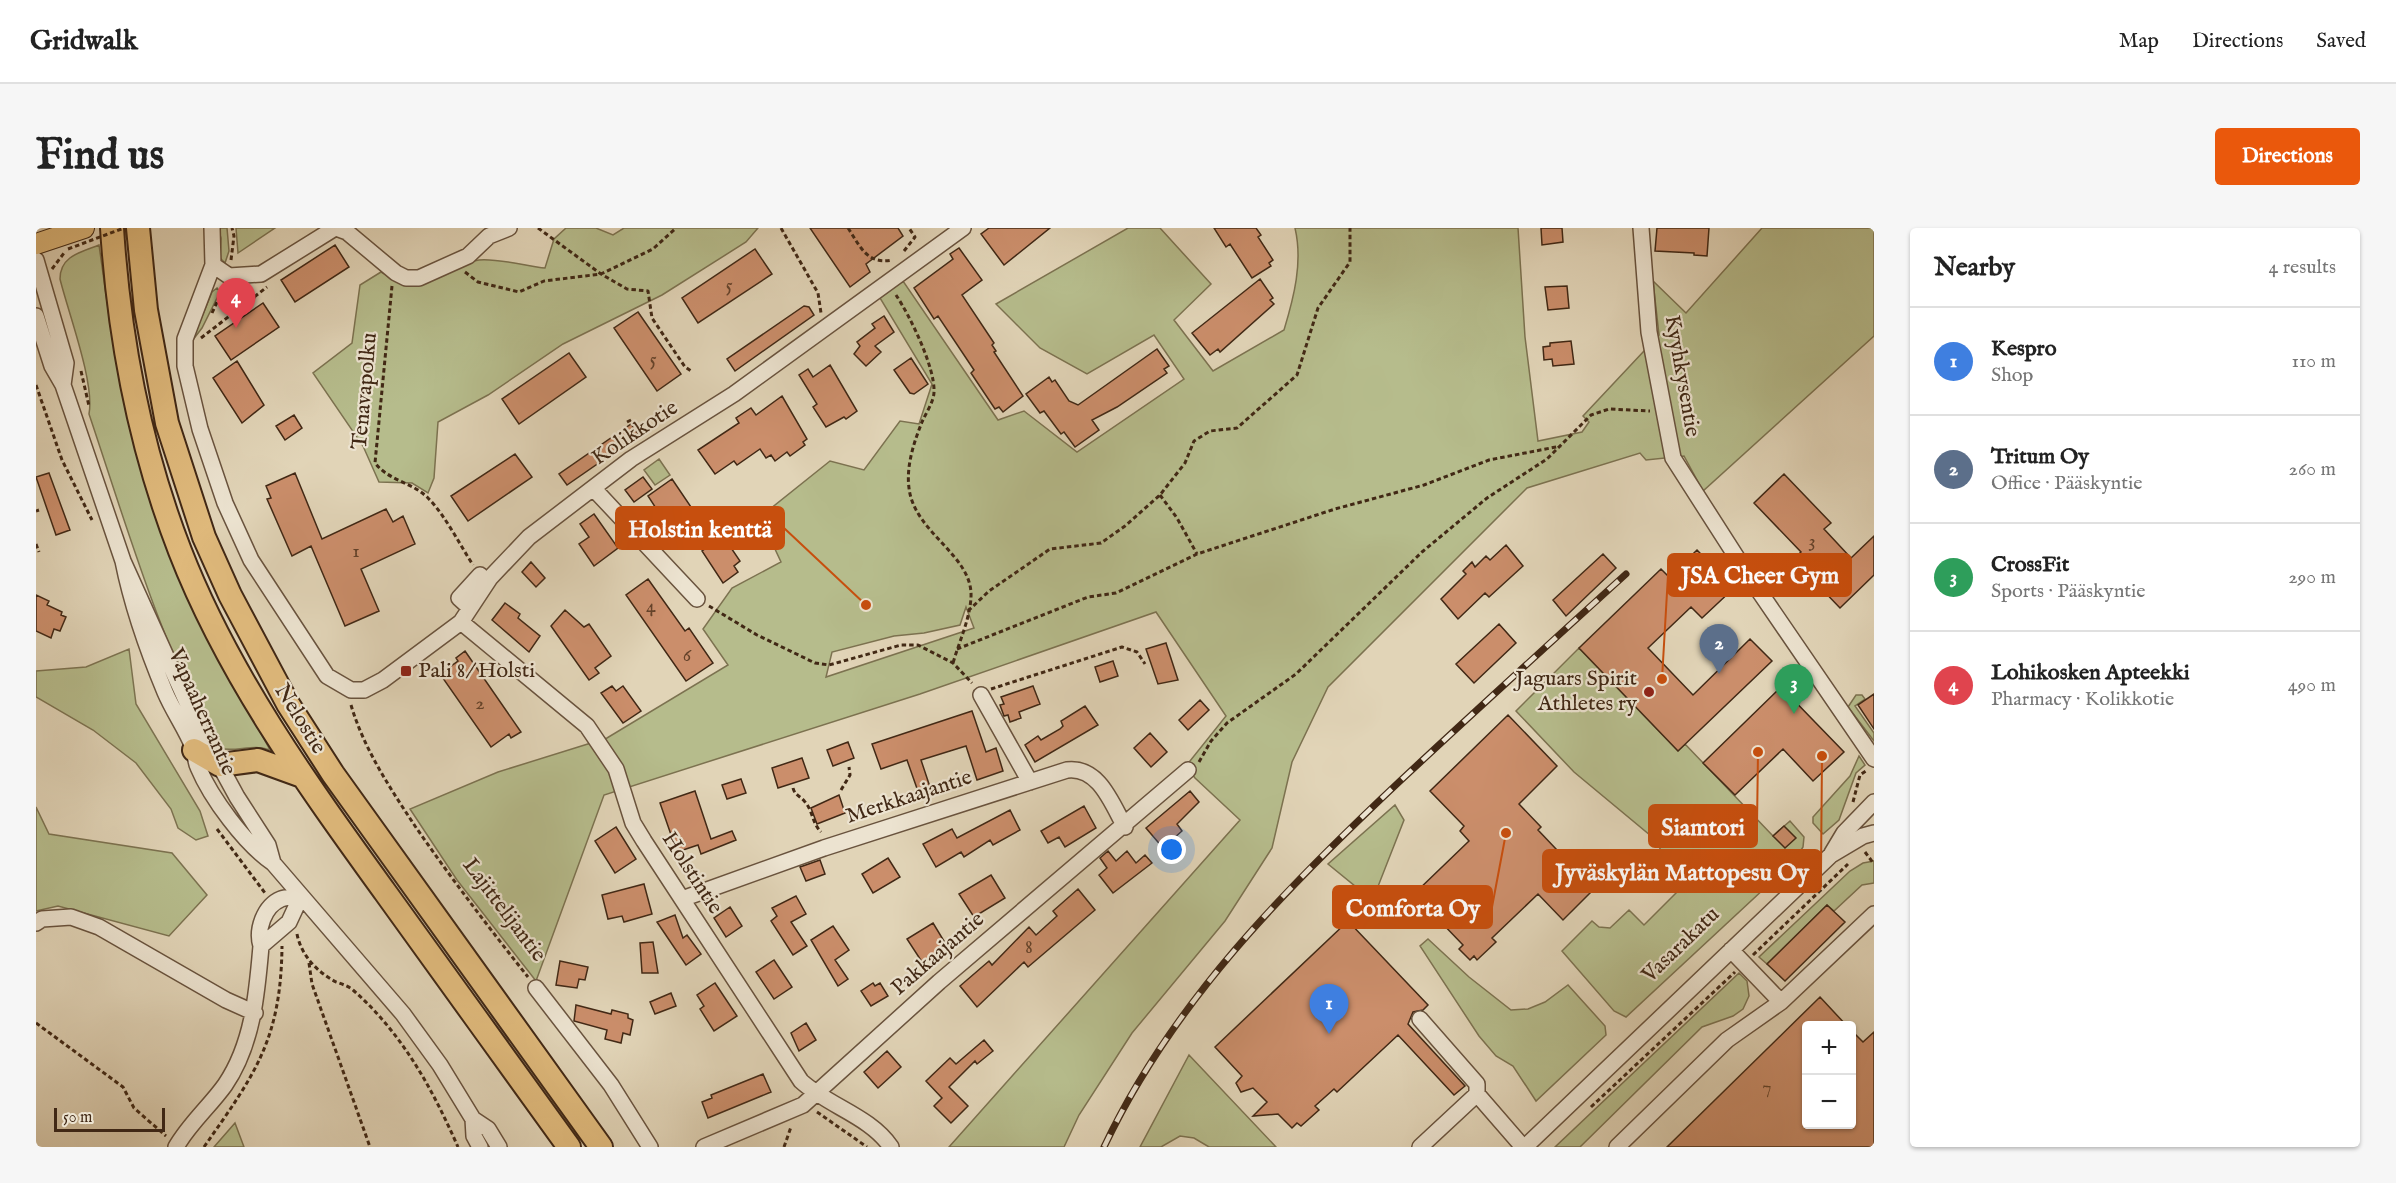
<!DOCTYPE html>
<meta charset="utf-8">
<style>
body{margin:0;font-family:"IM FELL English",serif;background:#f6f6f6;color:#222}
.controls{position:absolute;right:18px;bottom:18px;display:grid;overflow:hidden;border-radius:6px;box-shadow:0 2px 4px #0004}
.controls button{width:54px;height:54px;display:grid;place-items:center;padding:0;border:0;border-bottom:2px solid #e0e0e0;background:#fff;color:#222;font:30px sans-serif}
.scale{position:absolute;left:18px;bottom:15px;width:111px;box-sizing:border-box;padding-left:6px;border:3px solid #412815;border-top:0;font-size:16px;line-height:21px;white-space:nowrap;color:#412815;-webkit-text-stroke:4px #ece3d0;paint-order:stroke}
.you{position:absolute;left:1136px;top:622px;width:21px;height:21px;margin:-15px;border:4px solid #fff;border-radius:50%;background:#1a73e8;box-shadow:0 0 0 9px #1a73e833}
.badge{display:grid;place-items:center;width:39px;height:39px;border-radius:50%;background:#ea580c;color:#fff;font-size:20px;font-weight:700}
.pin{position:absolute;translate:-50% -50px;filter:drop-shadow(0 2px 3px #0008)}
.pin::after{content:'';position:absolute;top:32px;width:21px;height:18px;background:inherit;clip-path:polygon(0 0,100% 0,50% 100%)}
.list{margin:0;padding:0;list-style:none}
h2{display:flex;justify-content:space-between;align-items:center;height:78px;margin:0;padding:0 24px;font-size:26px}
h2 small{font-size:20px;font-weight:400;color:#767676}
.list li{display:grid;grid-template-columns:39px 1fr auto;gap:18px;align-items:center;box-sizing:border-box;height:108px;padding:0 24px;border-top:2px solid #e0e0e0}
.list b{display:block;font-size:22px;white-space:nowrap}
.list p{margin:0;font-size:20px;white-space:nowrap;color:#767676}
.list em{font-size:20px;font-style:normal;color:#767676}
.map{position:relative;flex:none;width:1838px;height:919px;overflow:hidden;border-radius:6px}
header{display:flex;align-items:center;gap:36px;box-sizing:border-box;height:84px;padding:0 30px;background:#fff;border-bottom:2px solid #e0e0e0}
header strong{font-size:28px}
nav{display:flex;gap:33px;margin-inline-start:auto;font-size:21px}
.intro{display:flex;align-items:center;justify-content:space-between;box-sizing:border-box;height:144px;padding:0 36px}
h1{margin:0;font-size:42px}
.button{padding:15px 27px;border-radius:6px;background:#ea580c;color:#fff;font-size:21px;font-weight:700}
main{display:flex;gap:36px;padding:0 36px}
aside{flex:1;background:#fff;border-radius:6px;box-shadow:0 2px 4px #0004}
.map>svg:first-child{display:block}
.green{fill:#b6bc8c;stroke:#7c7250;stroke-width:1.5;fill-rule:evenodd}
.building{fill:#cb8e6b;stroke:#412815;stroke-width:1.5}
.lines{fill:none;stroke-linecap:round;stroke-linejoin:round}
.minor-casing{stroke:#69533e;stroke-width:18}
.major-casing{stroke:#412815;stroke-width:22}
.highway-casing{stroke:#412815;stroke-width:26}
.path{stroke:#412815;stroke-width:3;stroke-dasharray:4.5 3;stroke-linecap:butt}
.minor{stroke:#ece3d0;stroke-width:15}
.major{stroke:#e0ba7c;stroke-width:20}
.highway{stroke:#e0ba7c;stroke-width:22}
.rail-casing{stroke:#412815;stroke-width:7}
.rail{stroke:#ece3d0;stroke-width:4.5;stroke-dasharray:14;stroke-linecap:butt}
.path-bridge{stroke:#412815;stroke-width:3;stroke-dasharray:4.5 3;stroke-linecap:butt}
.poi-dot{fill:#8f2418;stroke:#ece3d0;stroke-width:2}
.labels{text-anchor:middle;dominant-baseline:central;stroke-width:4.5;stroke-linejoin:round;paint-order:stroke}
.number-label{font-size:20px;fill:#64422a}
.street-label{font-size:22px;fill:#412815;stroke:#ece3d0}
.poi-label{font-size:22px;fill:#412815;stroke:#ece3d0;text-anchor:start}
.leader{fill:none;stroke:#c74f0e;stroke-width:2}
.callout-dot{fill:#c74f0e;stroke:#ece3d0;stroke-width:2}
.callout{fill:#c74f0e;stroke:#c74f0e;stroke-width:2}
.callout-label{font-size:24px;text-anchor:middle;font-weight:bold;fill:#fff}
</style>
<header>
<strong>Gridwalk</strong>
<nav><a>Map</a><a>Directions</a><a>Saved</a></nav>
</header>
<div class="intro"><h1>Find us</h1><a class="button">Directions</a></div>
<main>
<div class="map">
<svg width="1838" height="919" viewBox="0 0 1838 919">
<rect width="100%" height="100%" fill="#e1d4b7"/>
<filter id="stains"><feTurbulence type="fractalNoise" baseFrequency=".00333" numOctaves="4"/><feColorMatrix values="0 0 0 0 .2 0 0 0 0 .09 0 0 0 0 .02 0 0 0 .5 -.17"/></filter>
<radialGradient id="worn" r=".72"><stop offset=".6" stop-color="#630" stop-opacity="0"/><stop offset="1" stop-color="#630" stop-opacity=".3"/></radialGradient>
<path class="green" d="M182,0H191L193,23L189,35L184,30L185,10Z
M200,0H239L202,25Z
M530,0H560L577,7L588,0H722L710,14L626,67L527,116L452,167L402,194L398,250L392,265L376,255L343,254L327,218L277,145L316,115L324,57L345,44C385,69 409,36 443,32C461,30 491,38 509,40L518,11Z
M1092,0H1124L1175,56L1138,92L1177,143L1248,102C1258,69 1267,34 1259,0H1482L1489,109L1502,213L1546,204L1553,194L1547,188L1623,107L1617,53L1650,85L1726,0H1838V108L1667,263L1648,228L1610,232L1604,225L1491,260L1292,459L1256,534L1236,620L1189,693L1096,805L1043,887L1028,919H913L1204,592L1159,550L1150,538L1190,488L1120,384L884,466L568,567L500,753L421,652L374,581L462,544L571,510L692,437L667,401L696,360L745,334L724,289L794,233L828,242L864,193L883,196L896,156L844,70L867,53L962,192L988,183L1041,224L1148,151L1118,107L1051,146L1004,120L960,76ZM930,379L938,400L790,449L796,424L858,408L888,405L924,397Z
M63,17L75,102L95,205L161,388L234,522C217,515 199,525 182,520C124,415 91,299 53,186C59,155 32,84 24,51C24,28 45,24 63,17Z
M181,60L184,64L166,100L156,113L176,64Z
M623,231L634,247L619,257L608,242Z
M1543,420L1642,523L1649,516L1737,608L1754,593L1768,609L1767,619L1759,632L1590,789L1578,783L1526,723L1556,693L1563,699L1574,700L1593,682L1608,697L1641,664L1626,649L1632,641L1621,613L1538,544L1480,483Z
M93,421L100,476L164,583L172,608L160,612L142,600L135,581L100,535L57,502L0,469V443L50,439Z
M1820,467H1826L1829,471L1819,478L1838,505V513L1812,479Z
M1823,528L1829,537L1820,545L1803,592L1787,606L1777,595V589L1814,548Z
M1359,577L1368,592L1341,661L1335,671L1292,636Z
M0,579L13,606L136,625L171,667L133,708L22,678L0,683Z
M1838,633V655L1826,657L1798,683L1791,677L1731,736L1723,729L1814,643L1827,635Z
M1392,711L1433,749L1475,782L1492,781L1509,774L1532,757L1569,798L1570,807L1500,873L1477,838L1460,828L1443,808L1384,718Z
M1703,745L1711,753L1713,768L1707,781L1697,788L1666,799L1544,919H1519Z
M1153,827L1240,919H1173L1158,910L1144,908L1125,919H1104Z
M199,895L208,919H178Z"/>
<path class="building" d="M774,0H862L867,8L830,36L834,44L814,59Z
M953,0H1014L968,37L945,6Z
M1178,0H1220L1225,7L1222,9L1237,32L1233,35L1235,38L1216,50L1194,16L1190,19Z
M1505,0H1526L1527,14L1506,17Z
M1621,0H1673L1671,28L1658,27V25L1619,23Z
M299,17L313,39L259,74L245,52Z
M923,20L946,52L926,67L958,115L956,117L960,123L958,124L987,168L967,184L963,179L959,181L935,145L938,142L902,88L898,91L878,60L917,31L914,26Z
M719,21L736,46L662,95L646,70Z
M1224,51L1237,70L1234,72L1238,76L1184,124L1182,121L1174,127L1156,105Z
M1531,58L1533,80L1512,82L1509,59Z
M227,75L243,99L195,132L179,108Z
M768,78L773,79L778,87L699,143L691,131Z
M602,84L645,146L621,163L578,100Z
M848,88L858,104L839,118L845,124L830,138L818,126L824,118L821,114L839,100L836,96Z
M1535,113L1538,136L1517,138L1516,131L1508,132L1507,119L1514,118V115Z
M1121,121L1133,138L1128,141L1131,145L1081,179L1056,192L1063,202L1039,219L1028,204L1025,206L1008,183L1004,185L990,166L1013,149L1016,154L1019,152L1033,173L1042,177Z
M533,125L550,149L483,196L466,171Z
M875,130L892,156L878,166L874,165L858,142Z
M201,133L228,177L206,195L177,150Z
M794,137L821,183L810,191L808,189L790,199L777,179L781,176L763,147L772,141L777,149Z
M746,168L771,211L767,214L769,217L754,228L751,224L739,233L735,227L730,230L724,221L701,237L698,233L679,246L662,222L703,195L700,190L715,180L720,187Z
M258,187L266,200L249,212L240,198Z
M595,196L603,207L531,257L523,246Z
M479,226L496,249L432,293L415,268Z
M13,245L34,302L20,307L0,249Z
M259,245L286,311L350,281L357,294L367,288L379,316L325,341L343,383L309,398L275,318L256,328L231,271L235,270L230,258Z
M1748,246L1795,295L1788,301L1815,330L1838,308V347L1804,380L1757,331L1765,324L1718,275Z
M607,249L616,261L598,274L589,262Z
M636,251L657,282L636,296L631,288L627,291L612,268Z
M558,286L582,320L558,338L543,316L553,309L544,296Z
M687,308L704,333L698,338L702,344L687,355L666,323Z
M1470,317L1487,338L1453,369L1449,365L1422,391L1405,371L1430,346L1427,343L1436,334L1439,339L1450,328L1454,332Z
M1661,322L1698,360L1666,390L1655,379L1612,420L1657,467L1714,411L1736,433L1642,523L1543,420L1625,341L1633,349Z
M1567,326L1580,340L1530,388L1517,372Z
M495,334L509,350L500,359L486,344Z
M612,351L649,403L653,400L677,435L650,453L590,367Z
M0,367L13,373L11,377L26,384L25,387L30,389L24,403L18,401L15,410L0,403Z
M469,375L484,386L482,390L504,408L493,424L456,392Z
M529,382L548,399L553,396L575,428L559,440L563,445L553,452L515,398Z
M1463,396L1480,415L1438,455L1420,436Z
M1130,415L1142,452L1122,456L1110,421Z
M429,423L485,504L475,510L473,506L455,519L404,446L422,433L420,430Z
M1077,433L1082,448L1064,454L1059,439Z
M576,458L580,463L587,458L605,483L587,495L565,465Z
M997,458L1004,476L983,484L985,490L974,494L972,487L968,488L964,477L968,476L965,469Z
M1745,459L1808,524L1777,553L1747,521L1699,567L1667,535Z
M1838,466V501L1822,477Z
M1164,472L1173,482L1152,502L1143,492Z
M1049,478L1062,497L999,534L989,517L1002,508L1005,512L1024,501L1027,498L1025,493Z
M936,483L950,524L960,520L967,543L941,552L930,518L885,532L896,565L884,569L871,532L845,541L836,516Z
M1472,487L1521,538L1483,576L1505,599L1502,602L1558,661L1527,692L1502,666L1456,710L1460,714L1441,732L1438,728L1434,732L1423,721L1427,717L1378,666L1433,613L1424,603L1428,598L1394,563Z
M1114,505L1131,524L1115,539L1098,520Z
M812,514L818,530L797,538L791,522Z
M766,530L773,550L742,560L736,540Z
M705,551L710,565L691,571L686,557Z
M659,563L675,611L696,603L700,612L665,626L662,617L641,624L624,575Z
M1154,563L1163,574L1141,596L1146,603L1127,620L1110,600Z
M803,567L809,585L781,596L775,580Z
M1048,578L1060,600L1029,619L1023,609L1012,615L1005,603Z
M974,582L984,602L957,617L954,612L928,629L925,624L900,639L887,616L916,601L921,610Z
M1748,598L1760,610L1749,620L1737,608Z
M580,599L600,631L579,645L559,613Z
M1072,623L1080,633L1091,623L1100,635L1109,627L1116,635L1077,665L1063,647L1071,640L1064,630Z
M852,630L864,649L837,665L826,646Z
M784,632L789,646L770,653L764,639Z
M955,647L969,670L938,689L923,666Z
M608,656L616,686L588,694L586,688L572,691L566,667Z
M1042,661L1059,682L992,739L988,734L941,779L924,758L953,733L956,737L993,699L1000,707L1021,688L1017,683Z
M760,668L770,686L755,694L771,718L757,727L735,693L741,688L736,680Z
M1791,677L1809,694L1749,753L1731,736Z
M694,679L706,698L690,709L678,690Z
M639,687L647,710L651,707L665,726L650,737L621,694Z
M1312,693L1392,777L1387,782L1377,784L1372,796L1429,858L1418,867L1362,807L1301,864L1298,861L1279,878L1283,882L1265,898L1261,895L1256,900L1242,886L1217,888L1231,874L1217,860L1205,864L1200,855L1206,848L1179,819Z
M897,695L911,718L886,734L871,711Z
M797,698L813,722L799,732L812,751L802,758L775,712Z
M617,714L622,745H606L604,715Z
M738,732L756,759L738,771L720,744Z
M524,733L552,739L549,752L543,751L541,760L520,757Z
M679,755L701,788L678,803L664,781L668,778L661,767Z
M837,755L839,758L844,755L852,768L835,778L825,763Z
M635,765L640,778L619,786L614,774Z
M1784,769L1811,798H1770V897H1815V802L1827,814L1838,804V919H1631Z
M540,777L575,786L576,782L592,786V790L597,792L594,807L587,805L585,815L569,811L571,802L538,793Z
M770,795L780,812L763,823L755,805Z
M948,812L957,823L941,836L939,833L913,859L932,878L915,895L898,878L906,870L890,853L914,830L920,836Z
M851,823L865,839L842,860L828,844Z
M727,846L735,864L672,890L666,874L676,870L675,867Z"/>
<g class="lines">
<g class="minor-casing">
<path id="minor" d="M176,0L177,37L149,111V138L164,201L189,275L215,332L291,448L315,462H328L347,452L425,394L454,350L493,309L595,231L698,166L927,0
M300,0L311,4L360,45L370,50H383L432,28L453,8L473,0
M1605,0L1613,104L1637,230L1712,347L1838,531
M0,32L30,135L27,157
M177,37L193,48L225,46L299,0
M0,88L16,138L27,157L87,333L158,490L201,569L232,617L237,635
M557,260L661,371
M87,333C96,378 111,421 129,464C137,483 150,501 158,521C160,527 159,533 162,539C175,570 209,616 237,635L367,786L404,837L437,891L452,901L463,919
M434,380L423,370L444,347L451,354
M425,394L551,498L580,541L597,595L608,613L765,853C792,878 834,888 855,919
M945,467L994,554
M1796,625L1808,605L1838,574
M265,668L253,694L225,718C220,702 228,678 245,671C250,669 259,669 265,668Z
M646,671L788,620L1031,542C1063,538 1076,576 1089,599
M0,695L6,691L35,689L63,699L190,772L219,785
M1695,722L1745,774
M500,760L575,857L614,919
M1384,791L1441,856V866L1487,919
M437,891L438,908L444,919
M140,919C153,896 174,878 189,857C217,816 221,765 225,718
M668,919L767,877L903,754L1152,542
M1384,919L1441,866
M1489,919L1795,627L1827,608L1838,605
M1581,919L1691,812L1745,774L1838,686"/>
</g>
<g class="major-casing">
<path id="major" d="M0,16L48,0"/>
</g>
<g class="highway-casing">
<path id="highway" d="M76,0C83,109 104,220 144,323C192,447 271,556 349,664C410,749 472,834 533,919
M102,0L110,82L131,195L168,309L194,367L252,476L297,546L565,919
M158,522L184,537L222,532L266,548"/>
</g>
<path class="path" d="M502,0L565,46L591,61L612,63L616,90L649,139L655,143
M745,0L782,65L785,85
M812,0C824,18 831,37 856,32
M868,23L879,9L873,0
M195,32L198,8L196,0
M16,41L28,25
M429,44L442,54L483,64L508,53L565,46L617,21L640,0
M356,58L339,235C353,253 376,254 392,270C409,287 424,317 437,337
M204,63L219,71
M860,67C874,88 899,139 898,164C898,173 890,185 886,194C878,214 870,238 873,260C878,305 937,327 935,369C934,391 923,414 917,435
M176,85L187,61
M165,110L231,59
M45,143L53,178
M0,157L26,232L56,292
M591,194L597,191
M1124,267L1141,290L1161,326
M0,283L3,282
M0,316L3,324
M673,378L721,407L779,435L793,437L865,417H882L917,435L936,455
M932,383L953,363L1014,321L1065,315L1089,298L1124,267L1149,235L1158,213L1174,203L1201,200L1261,147L1282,80L1314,34V0
M921,421L1052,369L1080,365L1161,326L1299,281L1388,257L1453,232L1525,218
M955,461L1086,419L1101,424L1109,436
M315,477C328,521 354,560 379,598C415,650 453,700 492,749
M1163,534L1175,513L1191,495L1260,446L1386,324L1451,270L1511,231L1555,187L1573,181L1614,183
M757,560C759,568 765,568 769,574C777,583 776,595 785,604
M805,562L814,547L813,539
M1817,574L1824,547L1830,543
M181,601L229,665
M1829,624L1838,636
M261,706C265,727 281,744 300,754C306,756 312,758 317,762C366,805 396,860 422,919
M1717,727L1812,636
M273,735L276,756L334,919
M0,795L87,859L98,880L130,908
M1555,879L1699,744
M781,884L831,919
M168,919C219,846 245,812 246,718
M748,919L755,899"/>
<use href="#minor" class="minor"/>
<use href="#major" class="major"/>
<use href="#highway" class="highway"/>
<g class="rail-casing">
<path id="rail" d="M1068,919C1136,775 1248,662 1363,554C1438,484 1514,415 1590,346"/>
</g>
<use href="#rail" class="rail"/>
<path class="path-bridge" d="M32,21L88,0"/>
</g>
<g class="poi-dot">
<rect x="364" y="437" width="12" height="12" rx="3"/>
<circle cx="1613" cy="464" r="6"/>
</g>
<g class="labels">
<g class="number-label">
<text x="693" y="57">5</text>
<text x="617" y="131">5</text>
<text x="1776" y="313">3</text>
<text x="320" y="323">1</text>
<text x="615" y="378">4</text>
<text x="651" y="427">6</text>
<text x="444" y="475">2</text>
<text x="993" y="719">8</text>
<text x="1731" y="859">7</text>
</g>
<g class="street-label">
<text transform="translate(1646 148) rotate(80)">Kyyhkysentie</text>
<text transform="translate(329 163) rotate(-85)">Tenavapolku</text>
<text transform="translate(599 205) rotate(-34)">Kolikkotie</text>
<text transform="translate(166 484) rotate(66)">Vapaaherrantie</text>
<text transform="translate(264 491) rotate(58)">Nelostie</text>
<text transform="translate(873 569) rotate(-18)">Merkkaajantie</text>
<text transform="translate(656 645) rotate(57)">Holstintie</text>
<text transform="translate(468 682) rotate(53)">Lajittelijantie</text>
<text transform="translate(1645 717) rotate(-44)">Vasarakatu</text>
<text transform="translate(902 726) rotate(-41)">Pakkaajantie</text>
</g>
<g class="poi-label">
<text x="382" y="443">Pali 8/ Holsti</text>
<text x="1601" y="451" text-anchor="end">Jaguars Spirit<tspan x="1601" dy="25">Athletes ry</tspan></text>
</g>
</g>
<path class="leader" d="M830 377L748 300M1626 451L1632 347M1722 524L1721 598M1786 528L1785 643M1470 605L1456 679"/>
<g class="callout-dot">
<circle cx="830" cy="377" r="6"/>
<circle cx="1626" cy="451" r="6"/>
<circle cx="1722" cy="524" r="6"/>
<circle cx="1786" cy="528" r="6"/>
<circle cx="1470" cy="605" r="6"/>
</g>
<g class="callout">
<rect x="580" y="279" width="168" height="42" rx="6"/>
<rect x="1632" y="326" width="183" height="42" rx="6"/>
<rect x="1613" y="577" width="108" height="42" rx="6"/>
<rect x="1507" y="622" width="278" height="42" rx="6"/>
<rect x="1297" y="658" width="159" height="42" rx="6"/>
</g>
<g class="callout-label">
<text x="664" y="309">Holstin kenttä</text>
<text x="1724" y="355">JSA Cheer Gym</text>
<text x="1667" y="607">Siamtori</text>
<text x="1646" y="652">Jyväskylän Mattopesu Oy</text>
<text x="1377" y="688">Comforta Oy</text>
</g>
<rect width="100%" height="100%" filter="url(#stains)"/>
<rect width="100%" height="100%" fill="url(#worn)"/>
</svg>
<div class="controls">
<button>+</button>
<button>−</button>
</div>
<div class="scale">50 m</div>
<div class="you"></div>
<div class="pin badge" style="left:1293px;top:806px;background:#3f7fe0">1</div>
<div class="pin badge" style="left:1683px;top:446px;background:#5c6f8a">2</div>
<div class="pin badge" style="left:1758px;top:486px;background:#2e9e5b">3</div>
<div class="pin badge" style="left:200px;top:100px;background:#e0444e">4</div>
</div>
<aside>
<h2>Nearby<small>4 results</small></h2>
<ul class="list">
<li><span class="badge" style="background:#3f7fe0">1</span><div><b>Kespro</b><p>Shop</p></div><em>110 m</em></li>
<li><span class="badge" style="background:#5c6f8a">2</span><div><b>Tritum Oy</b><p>Office · Pääskyntie</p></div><em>260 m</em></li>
<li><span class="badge" style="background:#2e9e5b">3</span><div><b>CrossFit</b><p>Sports · Pääskyntie</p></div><em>290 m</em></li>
<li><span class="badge" style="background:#e0444e">4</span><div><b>Lohikosken Apteekki</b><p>Pharmacy · Kolikkotie</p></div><em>490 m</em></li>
</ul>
</aside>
</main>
